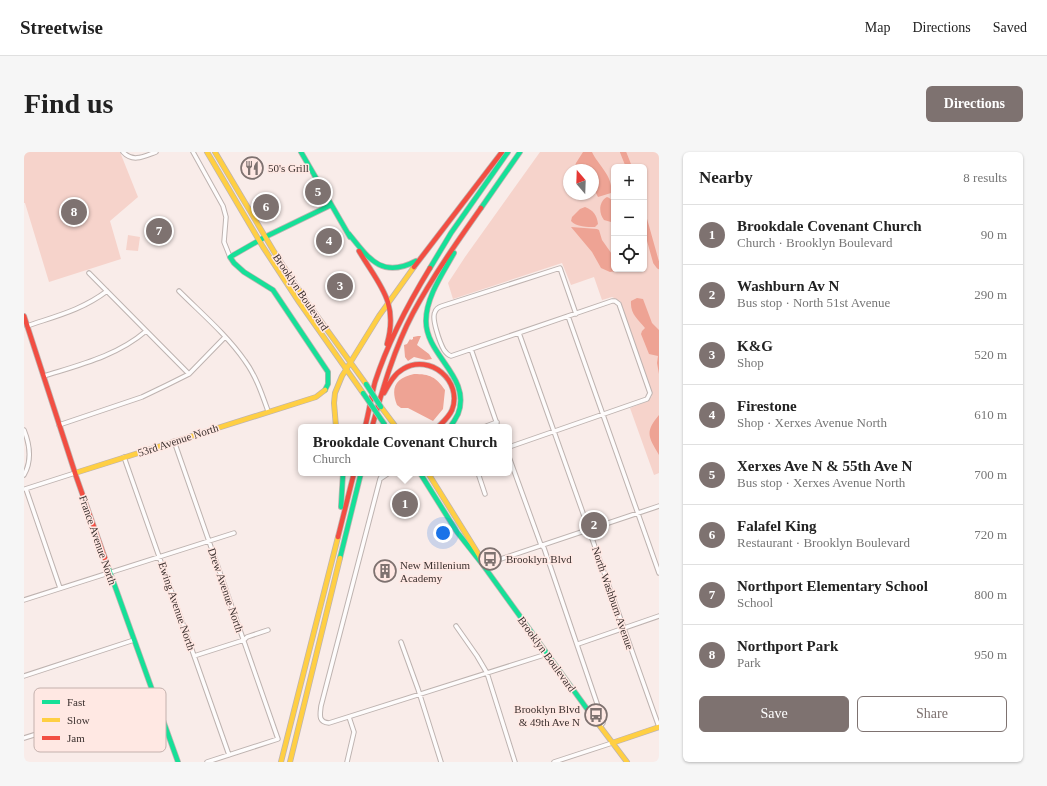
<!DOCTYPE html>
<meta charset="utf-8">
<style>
body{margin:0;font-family:Georgia,serif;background:#f6f6f6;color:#222}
.controls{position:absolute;right:12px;top:12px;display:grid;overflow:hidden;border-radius:6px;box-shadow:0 1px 3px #0004}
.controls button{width:36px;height:36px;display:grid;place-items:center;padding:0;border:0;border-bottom:1px solid #e0e0e0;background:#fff;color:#222;font:20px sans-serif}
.compass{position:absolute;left:539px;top:12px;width:36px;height:36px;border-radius:50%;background:#fff;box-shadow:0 1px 3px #0004;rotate:341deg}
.you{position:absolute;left:419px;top:381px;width:14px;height:14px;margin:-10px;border:3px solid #fff;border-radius:50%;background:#1a73e8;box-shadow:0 0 0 6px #1a73e833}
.badge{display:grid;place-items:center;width:26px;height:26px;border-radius:50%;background:#7e7270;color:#fff;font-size:13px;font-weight:700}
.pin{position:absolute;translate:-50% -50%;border:2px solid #fff;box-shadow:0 1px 4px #0006}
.popup{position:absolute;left:274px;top:272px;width:214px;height:52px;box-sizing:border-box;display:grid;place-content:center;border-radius:6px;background:#fff;filter:drop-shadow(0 1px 3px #0005);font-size:13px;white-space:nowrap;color:#767676}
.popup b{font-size:15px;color:#222}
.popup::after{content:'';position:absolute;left:50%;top:100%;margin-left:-8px;border:8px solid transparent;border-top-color:#fff}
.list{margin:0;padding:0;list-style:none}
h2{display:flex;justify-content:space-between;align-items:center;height:52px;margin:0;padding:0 16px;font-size:17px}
h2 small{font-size:13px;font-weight:400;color:#767676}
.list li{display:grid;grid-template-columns:26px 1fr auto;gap:12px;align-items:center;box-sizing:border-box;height:60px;padding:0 16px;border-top:1px solid #e0e0e0}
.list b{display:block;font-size:15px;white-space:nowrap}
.list p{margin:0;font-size:13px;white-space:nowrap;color:#767676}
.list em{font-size:13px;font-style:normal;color:#767676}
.actions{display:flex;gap:8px;padding:12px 16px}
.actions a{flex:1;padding:9px 0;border:1px solid #7e7270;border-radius:6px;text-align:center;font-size:14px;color:#7e7270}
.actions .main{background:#7e7270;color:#fff}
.icon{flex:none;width:22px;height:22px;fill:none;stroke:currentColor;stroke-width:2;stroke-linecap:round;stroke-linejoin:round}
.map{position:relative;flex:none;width:635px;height:610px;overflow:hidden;border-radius:6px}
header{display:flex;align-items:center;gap:24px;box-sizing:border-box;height:56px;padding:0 20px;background:#fff;border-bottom:1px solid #e0e0e0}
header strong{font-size:19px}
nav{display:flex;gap:22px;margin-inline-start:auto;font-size:14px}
.intro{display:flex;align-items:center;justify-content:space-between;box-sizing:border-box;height:96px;padding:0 24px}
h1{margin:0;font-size:28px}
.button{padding:10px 18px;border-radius:6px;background:#7e7270;color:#fff;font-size:14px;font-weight:700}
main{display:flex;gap:24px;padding:0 24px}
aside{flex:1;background:#fff;border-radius:6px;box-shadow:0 1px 3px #0004}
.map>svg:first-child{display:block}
.green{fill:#f6d3cb;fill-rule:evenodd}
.water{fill:#eea394}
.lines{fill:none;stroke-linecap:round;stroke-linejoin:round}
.river{stroke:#eea394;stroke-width:6}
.street-casing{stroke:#beb3b0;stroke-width:5.5}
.fast-casing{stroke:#beb3b0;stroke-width:6}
.slow-casing{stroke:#beb3b0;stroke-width:6}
.jam-casing{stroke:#beb3b0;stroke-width:6}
.street{stroke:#fefcfc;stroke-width:3.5}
.fast{stroke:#16e098;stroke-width:4.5}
.slow{stroke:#ffcf43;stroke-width:4.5}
.jam{stroke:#f24e42;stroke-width:4.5}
.fast-bridge-casing{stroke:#beb3b0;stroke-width:6;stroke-linecap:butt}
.fast-bridge{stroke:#16e098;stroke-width:4.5}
.labels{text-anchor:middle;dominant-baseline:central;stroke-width:3;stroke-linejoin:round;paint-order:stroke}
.poi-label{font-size:11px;fill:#3c312f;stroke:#ffe8e3;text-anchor:start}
.street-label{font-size:11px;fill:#3c312f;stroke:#ffe8e3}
.key{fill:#ffe8e3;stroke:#c4b1ad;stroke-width:1}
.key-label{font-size:11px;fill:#3c312f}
</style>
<header>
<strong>Streetwise</strong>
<nav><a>Map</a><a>Directions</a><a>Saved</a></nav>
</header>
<div class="intro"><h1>Find us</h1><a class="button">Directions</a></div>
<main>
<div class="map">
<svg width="635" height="610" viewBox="0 0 635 610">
<rect width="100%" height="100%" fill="#f9ece9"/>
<path class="green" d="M0,0H96L114,45L86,69L97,107L25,130L1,51H0Z
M516,0H635V321L630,323L606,256L624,249L628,244L627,238L596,149L588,145L578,148L570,125L547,133L538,111L429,147L424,131L441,105ZM590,15H620V117H590ZM545,18H569V42H545Z
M104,83L116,85L114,99L102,98Z"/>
<path class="water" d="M559,0H568C574,13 590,25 587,41L574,45L569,35V18H550L552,11Z
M583,45C592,48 593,63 587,70L580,68C575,62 574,50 583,45Z
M561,55C569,58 573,63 574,72L571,75C564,75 552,75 547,69L548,65L556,57Z
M547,75L573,77L575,78L578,88L590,105V117H592L591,119L586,120L577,116L568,100Z
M613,146L619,147L628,171L635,178V222L633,211L634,204L625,202L617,182L618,179L621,176C614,167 606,162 607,149Z
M394,184H397L393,193L405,202L408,207L402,208L390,205L384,209L381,205L380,193L383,192L386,187L387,188L389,187V185Z
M390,222C406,222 412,225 421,238L419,257L409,269L384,256H377L373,253C366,235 372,226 390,222Z
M635,263V303C625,285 620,281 635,263Z"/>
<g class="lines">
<path class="river" d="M599,0L605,15
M620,67L632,110L635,114"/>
<g class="street-casing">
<path id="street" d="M99,0C109,11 121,4 132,0
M169,0L199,54L202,65L200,90L206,105
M65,121L165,222
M155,139C177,161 203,183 221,209C232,224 238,242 244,259
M544,164L635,421
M3,174C32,164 58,158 83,139
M495,181L635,575
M447,197L474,275
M20,224C55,213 93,204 122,179
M35,273L118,245L143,233L165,222L201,185
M460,275L473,270
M0,278C6,293 8,309 0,323
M150,289L254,587L183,610
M485,295L623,247L626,241L595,152L591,149H588L427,204C424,203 422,201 420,198C416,191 407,166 411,160C412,157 415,155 418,154L536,116L552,162
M100,305L205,603
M485,305L517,393L520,396L579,569V571L576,574
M359,321L356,327L365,321
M454,321L461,342
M356,327L297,554C296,563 294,570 305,571L523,502
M1,337L51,321
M2,337L36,436
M459,413L635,354
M0,448L210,381
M432,474L453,504L463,521L491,610
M377,490L394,537L417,610
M554,492L635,464
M170,504L220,488L223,485L244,478
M0,524L110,488
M0,586L29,577L59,562L79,557L102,553L130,544
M323,610L330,580L325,565
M530,610L588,591"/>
</g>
<g class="fast-casing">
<path id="fast" d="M277,0L326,85
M457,56L496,0
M325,82C345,107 358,127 392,109
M406,116L427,81L484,0
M301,238L304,232V220L249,138L220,120L210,111L206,105L241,85L307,53
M426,275C429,271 432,266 434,262C448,225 402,204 402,169C402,145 419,121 430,101
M396,321L433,380L459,413L566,561
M317,355L319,321
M316,406L337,321
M83,412L154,610"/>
</g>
<g class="slow-casing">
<path id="slow" d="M183,0L239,95L275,150L339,241
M191,0L252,103L283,150L342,232
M357,255L372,275
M312,275L310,251L311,241L318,224L355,164L390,115
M51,321L292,245L301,238
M404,321L455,403L458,411
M566,561L603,610
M588,591L635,575
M257,610L314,385
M266,610L316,406"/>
</g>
<g class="jam-casing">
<path id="jam" d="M335,99C355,133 375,150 363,192
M390,115L478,0
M0,164L52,324L83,412
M360,241C365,232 370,222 379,217C406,201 439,229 428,258C425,265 419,270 414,275
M341,275C345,260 347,245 351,230C364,190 384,152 406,116
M348,275C359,236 370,197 389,161C409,124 433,90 457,56
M314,385L330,321"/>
</g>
<use href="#street" class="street"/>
<use href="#fast" class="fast"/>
<use href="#slow" class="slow"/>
<use href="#jam" class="jam"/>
<g class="fast-bridge-casing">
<path id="fast-bridge" d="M342,232L357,255
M339,241L361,273"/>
</g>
<use href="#fast-bridge" class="fast-bridge"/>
</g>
<defs>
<g id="restaurant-ring" transform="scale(1.15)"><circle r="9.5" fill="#ffe8e3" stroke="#7e7270" stroke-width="1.5"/><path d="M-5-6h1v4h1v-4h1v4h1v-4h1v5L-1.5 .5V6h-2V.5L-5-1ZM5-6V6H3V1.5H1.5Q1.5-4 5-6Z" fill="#7e7270"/></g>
<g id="bus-ring" transform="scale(1.15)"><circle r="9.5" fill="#ffe8e3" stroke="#7e7270" stroke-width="1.5"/><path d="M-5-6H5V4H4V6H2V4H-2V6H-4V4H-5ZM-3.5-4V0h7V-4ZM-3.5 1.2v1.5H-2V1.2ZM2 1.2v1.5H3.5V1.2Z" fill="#7e7270"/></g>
<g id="building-ring" transform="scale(1.15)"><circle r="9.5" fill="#ffe8e3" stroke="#7e7270" stroke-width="1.5"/><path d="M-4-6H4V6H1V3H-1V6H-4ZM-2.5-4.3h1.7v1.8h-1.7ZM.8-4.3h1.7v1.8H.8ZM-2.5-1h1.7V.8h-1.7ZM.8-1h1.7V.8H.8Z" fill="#7e7270"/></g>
</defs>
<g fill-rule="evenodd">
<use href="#restaurant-ring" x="228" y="16"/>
<use href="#bus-ring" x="466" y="407"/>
<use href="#building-ring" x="361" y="419"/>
<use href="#bus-ring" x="572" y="563"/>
</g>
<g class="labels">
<g class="poi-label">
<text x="244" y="16">50's Grill</text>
<text x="482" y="407">Brooklyn Blvd</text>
<text x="376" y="413">New Millenium<tspan x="376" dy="13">Academy</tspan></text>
<text x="556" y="557" text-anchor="end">Brooklyn Blvd<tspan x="556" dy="13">&amp; 49th Ave N</tspan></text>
</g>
<g class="street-label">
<text transform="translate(277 140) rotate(56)">Brooklyn Boulevard</text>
<text transform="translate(154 288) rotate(-18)">53rd Avenue North</text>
<text transform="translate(74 388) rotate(71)">France Avenue North</text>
<text transform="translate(202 438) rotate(71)">Drew Avenue North</text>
<text transform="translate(589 446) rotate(71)">North Washburn Avenue</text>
<text transform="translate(153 454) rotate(71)">Ewing Avenue North</text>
<text transform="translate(523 502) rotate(54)">Brooklyn Boulevard</text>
</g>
</g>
<rect x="10" y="536" width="132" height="64" rx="6" class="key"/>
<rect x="18" y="548" width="18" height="4" fill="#16e098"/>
<rect x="18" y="566" width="18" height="4" fill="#ffcf43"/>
<rect x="18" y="584" width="18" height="4" fill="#f24e42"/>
<g class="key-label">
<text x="43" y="554">Fast</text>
<text x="43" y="572">Slow</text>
<text x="43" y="590">Jam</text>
</g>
</svg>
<div class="controls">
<button>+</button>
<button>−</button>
<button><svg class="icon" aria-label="locate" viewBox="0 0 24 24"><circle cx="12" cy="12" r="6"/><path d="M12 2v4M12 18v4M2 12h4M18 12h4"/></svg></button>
</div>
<svg class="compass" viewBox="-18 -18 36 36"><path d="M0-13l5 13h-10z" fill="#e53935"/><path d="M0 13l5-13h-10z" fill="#767676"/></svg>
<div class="you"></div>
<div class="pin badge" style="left:381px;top:352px">1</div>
<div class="popup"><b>Brookdale Covenant Church</b>Church</div>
<div class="pin badge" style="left:570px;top:373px">2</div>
<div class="pin badge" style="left:316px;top:134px">3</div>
<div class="pin badge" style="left:305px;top:89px">4</div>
<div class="pin badge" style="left:294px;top:40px">5</div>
<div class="pin badge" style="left:242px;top:55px">6</div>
<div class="pin badge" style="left:135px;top:79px">7</div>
<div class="pin badge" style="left:50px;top:60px">8</div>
</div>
<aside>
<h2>Nearby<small>8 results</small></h2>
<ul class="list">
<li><span class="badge">1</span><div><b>Brookdale Covenant Church</b><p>Church · Brooklyn Boulevard</p></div><em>90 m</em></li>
<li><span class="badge">2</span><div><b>Washburn Av N</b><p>Bus stop · North 51st Avenue</p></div><em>290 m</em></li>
<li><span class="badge">3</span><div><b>K&amp;G</b><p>Shop</p></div><em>520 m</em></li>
<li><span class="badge">4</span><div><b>Firestone</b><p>Shop · Xerxes Avenue North</p></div><em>610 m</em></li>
<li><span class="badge">5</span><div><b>Xerxes Ave N &amp; 55th Ave N</b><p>Bus stop · Xerxes Avenue North</p></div><em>700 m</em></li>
<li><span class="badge">6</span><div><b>Falafel King</b><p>Restaurant · Brooklyn Boulevard</p></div><em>720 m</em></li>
<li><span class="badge">7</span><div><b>Northport Elementary School</b><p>School</p></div><em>800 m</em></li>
<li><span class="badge">8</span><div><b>Northport Park</b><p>Park</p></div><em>950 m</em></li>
</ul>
<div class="actions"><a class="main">Save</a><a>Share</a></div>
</aside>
</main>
